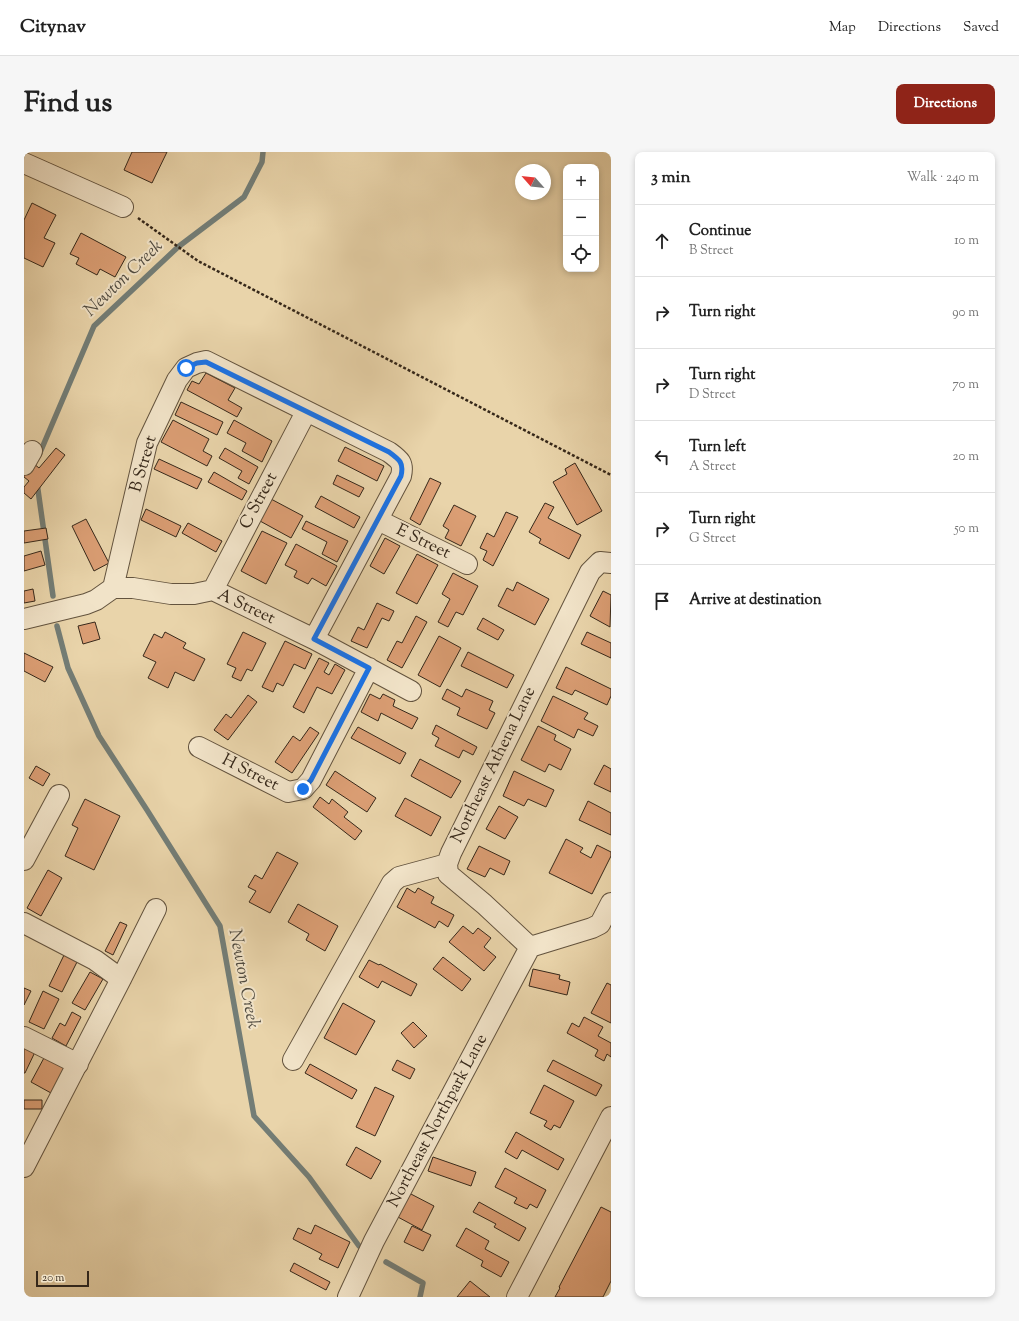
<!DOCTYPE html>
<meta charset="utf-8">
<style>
body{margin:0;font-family:"Sorts Mill Goudy",serif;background:#f6f6f6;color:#222}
.controls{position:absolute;right:12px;top:12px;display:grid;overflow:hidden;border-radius:8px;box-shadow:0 2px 6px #0003}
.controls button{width:36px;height:36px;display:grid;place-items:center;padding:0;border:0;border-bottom:1px solid #e0e0e0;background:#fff;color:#222;font:20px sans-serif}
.compass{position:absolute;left:491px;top:12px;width:36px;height:36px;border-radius:50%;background:#fff;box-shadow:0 2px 6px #0003;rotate:297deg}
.scale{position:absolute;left:12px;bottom:10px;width:53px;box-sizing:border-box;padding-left:4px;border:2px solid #36281a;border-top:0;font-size:11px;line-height:14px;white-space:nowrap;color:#36281a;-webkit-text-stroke:3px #f1e3c8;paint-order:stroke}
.stop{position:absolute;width:12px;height:12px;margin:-9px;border:3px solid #1a73e8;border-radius:50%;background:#fff}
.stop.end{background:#1a73e8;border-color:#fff;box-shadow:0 1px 4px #0008}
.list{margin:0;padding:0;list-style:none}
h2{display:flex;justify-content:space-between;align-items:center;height:52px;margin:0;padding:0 16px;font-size:17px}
h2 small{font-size:13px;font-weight:400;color:#767676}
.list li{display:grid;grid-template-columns:26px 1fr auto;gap:12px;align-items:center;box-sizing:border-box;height:72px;padding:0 16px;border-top:1px solid #e0e0e0}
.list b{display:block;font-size:15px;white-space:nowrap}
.list p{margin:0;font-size:13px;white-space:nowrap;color:#767676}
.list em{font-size:13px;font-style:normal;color:#767676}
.icon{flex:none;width:22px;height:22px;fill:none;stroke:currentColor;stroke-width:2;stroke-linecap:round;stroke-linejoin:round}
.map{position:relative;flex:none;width:587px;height:1145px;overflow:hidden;border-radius:8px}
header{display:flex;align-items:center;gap:24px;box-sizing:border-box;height:56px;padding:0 20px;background:#fff;border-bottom:1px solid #e0e0e0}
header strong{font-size:19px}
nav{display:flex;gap:22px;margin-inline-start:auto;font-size:14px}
.intro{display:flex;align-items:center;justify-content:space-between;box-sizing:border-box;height:96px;padding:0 24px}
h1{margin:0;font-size:28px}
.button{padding:10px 18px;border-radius:8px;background:#8f2418;color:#fff;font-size:14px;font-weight:700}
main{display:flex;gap:24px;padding:0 24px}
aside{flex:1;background:#fff;border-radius:8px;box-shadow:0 2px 6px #0003}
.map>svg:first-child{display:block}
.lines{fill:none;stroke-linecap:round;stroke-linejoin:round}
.stream{stroke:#737d76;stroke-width:5.5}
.building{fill:#db9e74;stroke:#36281a}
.minor-casing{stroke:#63533e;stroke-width:22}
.path{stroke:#36281a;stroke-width:2.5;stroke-dasharray:3 2;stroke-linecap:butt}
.minor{stroke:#f1e3c8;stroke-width:20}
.route{stroke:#1a73e8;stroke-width:5}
.labels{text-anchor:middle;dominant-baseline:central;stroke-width:4;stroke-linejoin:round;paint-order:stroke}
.street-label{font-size:17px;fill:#36281a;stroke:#f1e3c8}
.water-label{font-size:18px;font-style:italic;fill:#504b40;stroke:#f1e3c8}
</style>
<header>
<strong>Citynav</strong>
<nav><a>Map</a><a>Directions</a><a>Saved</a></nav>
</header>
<div class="intro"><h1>Find us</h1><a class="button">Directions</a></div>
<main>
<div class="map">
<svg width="587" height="1145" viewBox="0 0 587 1145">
<rect width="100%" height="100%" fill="#e9d4aa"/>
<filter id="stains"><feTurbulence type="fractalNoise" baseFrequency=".005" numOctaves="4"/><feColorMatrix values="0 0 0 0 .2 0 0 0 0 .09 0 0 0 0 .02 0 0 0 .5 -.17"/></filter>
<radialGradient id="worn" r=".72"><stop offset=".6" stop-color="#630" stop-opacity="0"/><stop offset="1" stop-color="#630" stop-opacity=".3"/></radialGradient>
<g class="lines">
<path class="stream" d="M15,303L70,174L154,95L220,45L238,10L239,0
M13,331L29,444
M33,474L44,516L75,584L123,658L196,774L230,964L285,1025L335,1094
M362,1110L399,1131L396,1145"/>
</g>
<path class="building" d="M108,0H143L128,31L100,18Z
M8,51L32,63L20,86L31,91L19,115L0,106V68Z
M57,81L102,105L91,125L76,117L73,123L52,112L55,106L46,102Z
M182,221L211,236L204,248L218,256L213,265L163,238L168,229L175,232Z
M157,250L199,270L193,283L151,263Z
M149,268L185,287L179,299L188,304L183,314L137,290Z
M210,268L248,289L238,310L218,299L222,291L203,281Z
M321,295L360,314L353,329L314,309Z
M32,296L41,303L7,347L0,341V335L5,329L0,325V322L9,311L15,316Z
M201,296L234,315L225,332L214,326L218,319L195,306Z
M135,307L178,327L173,337L130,317Z
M551,311L578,359L553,373L529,330L543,322L541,317Z
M190,320L223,339L218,348L184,330Z
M313,323L340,336L335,345L309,332Z
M406,326L417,331L396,373L386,367Z
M297,344L336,365L330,376L291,355Z
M247,347L279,364L267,386L236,369Z
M521,351L530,355L524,366L557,383L545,407L515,391L517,387L505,380Z
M430,353L452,364L437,394L421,386L425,378L419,374Z
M122,357L157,374L152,385L117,368Z
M482,360L494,365L469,414L459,408L463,399L456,396L463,381L470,385Z
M62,367L85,411L70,419L48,374Z
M282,369L324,389L313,410L298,402L303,390L278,377Z
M164,371L198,389L192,400L158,381Z
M22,376L24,387L0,391V379Z
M238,379L263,391L242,432L217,419Z
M361,386L376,394L360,422L346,414Z
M272,392L313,414L302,434L288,426L284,432L270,425L273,419L261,413Z
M17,399L21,413L0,419V404Z
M393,402L414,413L393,452L372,441Z
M429,421L454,434L439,463L432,460L424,475L414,470L426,447L418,442Z
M493,430L525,447L511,473L474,454L483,436L489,439Z
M9,437L11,449L0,451V439Z
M579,439L587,443L586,475L566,464Z
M353,451L370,459L365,469L358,466L343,496L327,489L334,475L340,478Z
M392,464L403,470L378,516L363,508L373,489L378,491Z
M459,466L480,478L474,488L453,477Z
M71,470L76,487L59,492L54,474Z
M141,480L162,491L159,496L181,507L170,529L151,520L144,536L124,526L132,510L119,504L130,482L138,486Z
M219,480L242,491L228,519L223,517L217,529L208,525L212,516L203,512Z
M563,480L587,491V506L557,492Z
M415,484L437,496L416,535L394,523Z
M261,489L288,502L281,517L270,512L259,534L253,531L249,540L238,535Z
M444,500L490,523L483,536L437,514Z
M0,501L29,515L21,530L0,519Z
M295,506L305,511L300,520L305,523L311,512L321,518L308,542L293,535L280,561L269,555Z
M542,515L587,537V544L583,553L551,538L548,543L532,536Z
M423,537L438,545L442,537L469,549L465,558L471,561L463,577L433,563L436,556L418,547Z
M346,542L356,547L359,542L371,548L369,554L394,566L388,577L357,561L354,569L337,560Z
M224,543L233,550L204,588L190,578L202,562L207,566Z
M529,544L564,561L560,567L574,574L569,584L554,577L550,586L517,569Z
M412,573L453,595L449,603L439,598L435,606L411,594L415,586L408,582Z
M514,574L532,583L530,588L547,597L537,618L525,612L521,620L497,608Z
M286,575L295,581L268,621L251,610L269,584L276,589Z
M334,575L382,601L376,612L327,586Z
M396,607L437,629L427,646L387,624Z
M580,613L587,617V640L570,632Z
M12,614L26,622L19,634L5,626Z
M311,619L352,646L343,660L302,633Z
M490,619L530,638L522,655L504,647L500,654L479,644Z
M296,645L305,652L308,647L324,660L320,665L338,679L331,688L289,655Z
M381,646L417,665L407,684L371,664Z
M61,647L96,664L70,718L41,704L54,676L48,673Z
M564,649L587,661V683L555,668Z
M475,654L494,665L481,687L462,677Z
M542,687L559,696L556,700L567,706L573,693L587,700V704L568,742L525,721Z
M455,694L486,709L480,723L466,716L461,725L443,717Z
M253,700L274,711L246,761L225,750L232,739L224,735L231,723L238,727Z
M24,718L38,726L17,764L3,756Z
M383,736L391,741L394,736L410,745L407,751L430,763L424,775L415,769L411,776L373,755Z
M274,752L314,774L301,799L282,788L285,782L264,770Z
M96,770L103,773L89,803L81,799Z
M439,774L449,782L454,776L467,786L460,795L472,805L460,819L425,790Z
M41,801L54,808L38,840L25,834Z
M419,805L447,827L438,839L409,817Z
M345,808L355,813L356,812L393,832L387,844L358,829L354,836L335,825Z
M509,817L536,823L535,827L546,830L543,843L505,834Z
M66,820L79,827L61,858L48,851Z
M583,831L587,833V871L567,861Z
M0,836L7,839L0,853Z
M19,839L35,847L20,877L5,870Z
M319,851L351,869L332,903L300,886Z
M48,860L57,865L42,894L28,886L36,871L41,874Z
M560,865L579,875L574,884L587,891V905L583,902L580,909L571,904L574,898L543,881L548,871L555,875Z
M389,870L403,884L390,896L377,881Z
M0,895L11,900L1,921H0Z
M21,904L41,915L27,941L7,930Z
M373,908L391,917L386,927L368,918Z
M529,908L578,933L572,944L523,919Z
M286,912L333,938L328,947L281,921Z
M520,933L550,949L536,976L530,973L527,978L520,974L523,969L506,961Z
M351,935L370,944L351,984L332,975Z
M0,948H18V957H0Z
M492,980L540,1007L534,1018L498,998L493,1007L481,1000Z
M332,995L357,1009L347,1027L322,1013Z
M409,1005L452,1020L447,1034L404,1019Z
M481,1016L522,1038L513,1056L506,1052L503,1057L490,1051L493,1046L471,1035Z
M385,1041L410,1054L398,1078L372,1064Z
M455,1050L502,1076L495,1089L470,1075L472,1072L449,1060Z
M577,1055L587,1060V1129L579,1145H531L536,1136L535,1135Z
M291,1073L326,1090L314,1116L295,1107L298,1102L269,1087L274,1076L287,1082Z
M388,1074L407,1083L399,1099L380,1090Z
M442,1076L465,1089L461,1097L485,1110L477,1125L457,1114L459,1109L432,1094Z
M270,1111L306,1130L302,1138L266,1119Z
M446,1129L466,1145H433Z"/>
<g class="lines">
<g class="minor-casing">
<path id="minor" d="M0,11L99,55
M0,313L8,299
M354,368L443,412
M89,436L123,291L153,228L162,216L173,211L182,209L365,300C376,308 380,311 377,324L290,487
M189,438L282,260
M0,467L62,452L72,448L89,436H109L147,442H170L189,438L290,487L387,539
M175,595L264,640L279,637L287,628L345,516
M0,708L35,643
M0,771L71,808L97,827
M506,795L460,752L424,722L423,712L427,701L566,420L576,410L587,411
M506,795L568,776L576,772L587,751
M0,885L54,912
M269,908L368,731L375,725L423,712
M0,1015L97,827L132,757
M324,1145L350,1089L506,795
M493,1145L587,965"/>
</g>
<path class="path" d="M114,66L174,109L587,323"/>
<use href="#minor" class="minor"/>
</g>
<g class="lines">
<path class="route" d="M162,216L173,211L182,210L365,300C376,308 380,311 377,324L290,487L345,516L287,628L279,637"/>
</g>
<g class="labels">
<g class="street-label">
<text transform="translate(120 312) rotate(-74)">B Street</text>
<text transform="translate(235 349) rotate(-62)">C Street</text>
<text transform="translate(399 390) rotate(26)">E Street</text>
<text transform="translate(222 455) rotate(25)">A Street</text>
<text transform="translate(470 613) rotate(-64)">Northeast Athena Lane</text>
<text transform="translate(226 621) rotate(27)">H Street</text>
<text transform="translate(414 969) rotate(-62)">Northeast Northpark Lane</text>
</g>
<g class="water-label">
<text transform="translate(100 127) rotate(-44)">Newton Creek</text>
<text transform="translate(219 827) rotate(79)">Newton Creek</text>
</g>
</g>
<rect width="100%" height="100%" filter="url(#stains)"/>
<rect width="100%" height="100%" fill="url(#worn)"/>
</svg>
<div class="controls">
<button>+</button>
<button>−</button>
<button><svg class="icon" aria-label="locate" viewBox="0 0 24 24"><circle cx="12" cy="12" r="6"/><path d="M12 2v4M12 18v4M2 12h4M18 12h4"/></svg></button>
</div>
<svg class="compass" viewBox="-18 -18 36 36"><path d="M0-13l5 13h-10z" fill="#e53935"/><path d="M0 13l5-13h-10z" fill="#767676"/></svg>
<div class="scale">20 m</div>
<div class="stop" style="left:162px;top:216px"></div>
<div class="stop end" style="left:279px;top:637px"></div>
</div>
<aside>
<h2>3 min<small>Walk · 240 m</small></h2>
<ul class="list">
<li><svg class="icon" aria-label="ahead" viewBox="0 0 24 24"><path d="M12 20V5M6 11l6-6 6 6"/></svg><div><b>Continue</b><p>B Street</p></div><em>10 m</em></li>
<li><svg class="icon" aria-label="right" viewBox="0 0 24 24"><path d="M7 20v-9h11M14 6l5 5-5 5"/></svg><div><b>Turn right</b></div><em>90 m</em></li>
<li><svg class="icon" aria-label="right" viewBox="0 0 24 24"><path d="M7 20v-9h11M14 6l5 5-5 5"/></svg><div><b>Turn right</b><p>D Street</p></div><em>70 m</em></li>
<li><svg class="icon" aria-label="left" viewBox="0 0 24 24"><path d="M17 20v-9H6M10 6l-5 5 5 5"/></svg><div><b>Turn left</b><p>A Street</p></div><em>20 m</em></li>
<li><svg class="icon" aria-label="right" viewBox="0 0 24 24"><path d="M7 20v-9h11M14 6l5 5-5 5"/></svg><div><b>Turn right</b><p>G Street</p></div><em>50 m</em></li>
<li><svg class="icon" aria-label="arrive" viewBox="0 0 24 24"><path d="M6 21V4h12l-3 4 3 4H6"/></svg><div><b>Arrive at destination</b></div></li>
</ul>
</aside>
</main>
